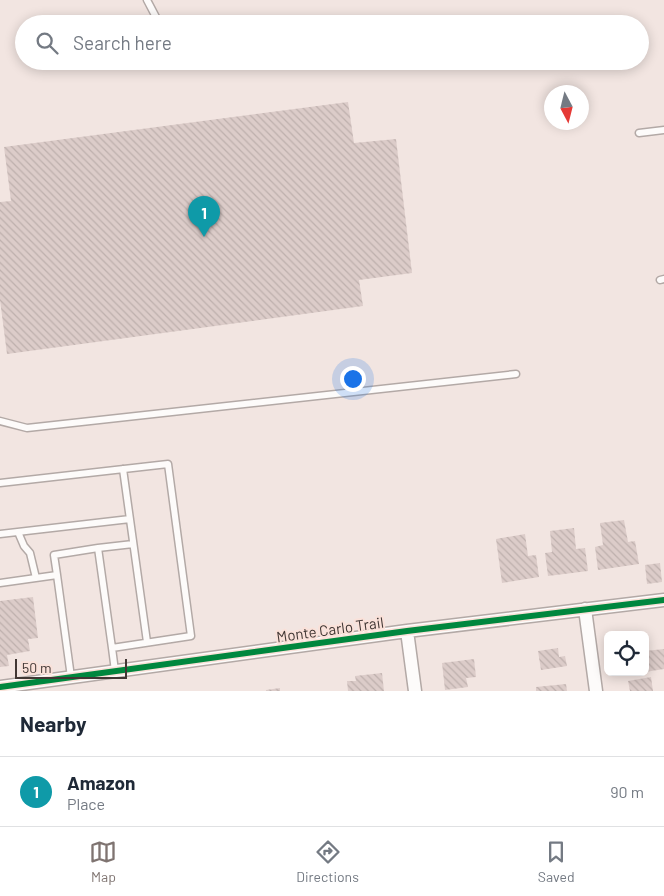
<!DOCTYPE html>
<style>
body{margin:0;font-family:Barlow,sans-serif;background:#f6f6f7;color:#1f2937}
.controls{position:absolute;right:15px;bottom:15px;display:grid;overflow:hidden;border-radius:8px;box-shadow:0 2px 12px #0003}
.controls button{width:45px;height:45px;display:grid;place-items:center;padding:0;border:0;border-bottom:1px solid #e0e1e3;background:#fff;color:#1f2937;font:25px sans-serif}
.compass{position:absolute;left:544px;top:85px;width:45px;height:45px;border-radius:50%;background:#fff;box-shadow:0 2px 12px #0003;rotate:173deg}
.scale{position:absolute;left:15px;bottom:12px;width:112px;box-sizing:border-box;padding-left:5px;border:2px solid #413734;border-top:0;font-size:14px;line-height:18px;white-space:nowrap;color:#413734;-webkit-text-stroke:4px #fae1d9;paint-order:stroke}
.you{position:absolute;left:352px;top:378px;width:18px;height:18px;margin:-12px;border:4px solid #fff;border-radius:50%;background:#1a73e8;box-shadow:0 0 0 8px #1a73e833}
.badge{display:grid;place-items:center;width:32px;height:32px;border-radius:50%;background:#7f7471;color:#fff;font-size:16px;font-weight:700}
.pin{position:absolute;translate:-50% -41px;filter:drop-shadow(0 1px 2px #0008)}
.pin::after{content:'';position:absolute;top:26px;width:18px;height:15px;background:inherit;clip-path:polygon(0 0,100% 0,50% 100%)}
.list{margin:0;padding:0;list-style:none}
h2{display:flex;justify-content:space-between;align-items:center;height:65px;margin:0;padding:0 20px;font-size:21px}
h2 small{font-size:16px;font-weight:400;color:#747a83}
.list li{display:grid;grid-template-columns:32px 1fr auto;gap:15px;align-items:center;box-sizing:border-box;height:70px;padding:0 20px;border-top:1px solid #e0e1e3}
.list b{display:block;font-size:19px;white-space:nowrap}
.list p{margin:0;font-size:16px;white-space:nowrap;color:#747a83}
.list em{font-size:16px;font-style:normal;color:#747a83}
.icon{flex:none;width:28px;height:28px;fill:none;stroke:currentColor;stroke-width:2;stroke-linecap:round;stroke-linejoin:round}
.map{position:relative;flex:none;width:664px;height:691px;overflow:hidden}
.search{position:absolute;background:#fff;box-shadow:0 2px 12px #0003;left:15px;right:15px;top:15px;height:55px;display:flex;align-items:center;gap:12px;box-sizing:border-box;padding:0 18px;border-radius:28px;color:#747a83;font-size:19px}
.sheet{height:135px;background:#fff}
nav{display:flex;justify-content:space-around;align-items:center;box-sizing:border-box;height:70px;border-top:1px solid #e0e1e3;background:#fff;font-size:14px;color:#747a83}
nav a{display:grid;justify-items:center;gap:2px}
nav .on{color:#7f7471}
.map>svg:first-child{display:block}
.building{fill:url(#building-back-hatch)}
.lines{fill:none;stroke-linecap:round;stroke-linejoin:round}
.lane-casing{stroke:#b3a9a6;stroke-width:9}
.street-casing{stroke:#b3a9a6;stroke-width:15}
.lane{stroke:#fdfbfa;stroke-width:6}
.street{stroke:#fdfbfa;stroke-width:12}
.cycleway-casing{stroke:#fae1d9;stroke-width:9}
.cycleway{stroke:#00873e;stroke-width:6}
.labels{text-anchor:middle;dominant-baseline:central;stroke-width:4;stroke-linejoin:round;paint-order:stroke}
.street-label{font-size:15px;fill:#413734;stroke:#fae1d9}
</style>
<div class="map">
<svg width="664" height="691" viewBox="0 0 664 691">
<defs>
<pattern id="building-back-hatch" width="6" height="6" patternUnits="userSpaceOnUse" patternTransform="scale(1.25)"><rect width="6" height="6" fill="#dcccc9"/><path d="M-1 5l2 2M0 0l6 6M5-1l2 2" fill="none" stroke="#beb0ad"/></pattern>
</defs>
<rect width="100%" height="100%" fill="#f2e5e1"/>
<path class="building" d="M348,102L354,143L396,139L412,273L359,280L363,306L7,354L0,300V202L11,201L4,147Z
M624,520L628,542L635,541L639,564L598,570L595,547L603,545L600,523Z
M574,528L576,549L585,548L588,571L548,576L545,553L552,552L550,531Z
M525,534L528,556L536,555L539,577L502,583L496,539Z
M660,563L662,582L647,584L645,565Z
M33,597L38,638L28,639L30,651L7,655L9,666L0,667V601Z
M558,648L559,657L565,656L567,666L541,670L538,651Z
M664,649V669L645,672V651Z
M474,659L476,677L466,678L468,687L445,690L442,663Z
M382,673L384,691H348L347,681H356L355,676Z
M651,677L653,691H630L628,681Z
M566,684L567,691H536V687Z
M280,688V691H266V690Z"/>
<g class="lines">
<g class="lane-casing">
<path id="lane" d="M147,0L157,19
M639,133L664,130
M660,280L664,279
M0,421L27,428L516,374
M123,469L147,642
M0,483L168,464L191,636L112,648L115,671
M18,532L24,546L30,553L36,578
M0,534L130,519
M98,548L133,544
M57,575L54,555L98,548L112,648
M0,583L57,575L71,677"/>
</g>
<g class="street-casing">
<path id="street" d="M585,609L596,691
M407,631L415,691
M0,687L407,631L664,600"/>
</g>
<use href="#lane" class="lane"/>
<use href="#street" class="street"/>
<g class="cycleway-casing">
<path id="cycleway" d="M0,687L407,631L664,600"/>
</g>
<use href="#cycleway" class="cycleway"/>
</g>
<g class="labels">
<g class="street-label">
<text transform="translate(330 629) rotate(-8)">Monte Carlo Trail</text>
</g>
</g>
</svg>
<div class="controls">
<button><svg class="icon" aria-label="locate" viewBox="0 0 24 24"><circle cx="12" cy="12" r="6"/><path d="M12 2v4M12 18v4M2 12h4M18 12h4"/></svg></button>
</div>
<svg class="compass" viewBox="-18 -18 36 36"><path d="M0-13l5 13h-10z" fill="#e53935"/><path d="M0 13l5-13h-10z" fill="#747a83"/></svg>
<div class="scale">50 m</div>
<div class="you"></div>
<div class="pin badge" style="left:204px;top:237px;background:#0f9aa8">1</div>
<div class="search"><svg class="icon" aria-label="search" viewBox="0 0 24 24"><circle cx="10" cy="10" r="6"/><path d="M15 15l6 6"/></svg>Search here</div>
</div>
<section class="sheet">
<h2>Nearby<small></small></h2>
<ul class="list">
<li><span class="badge" style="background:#0f9aa8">1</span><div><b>Amazon</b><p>Place</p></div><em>90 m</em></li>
</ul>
</section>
<nav>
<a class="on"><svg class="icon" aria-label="map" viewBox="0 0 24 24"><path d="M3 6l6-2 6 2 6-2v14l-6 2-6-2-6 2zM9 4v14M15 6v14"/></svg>Map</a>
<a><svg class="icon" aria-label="directions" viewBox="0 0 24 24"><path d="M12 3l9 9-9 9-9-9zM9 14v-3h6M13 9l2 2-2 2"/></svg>Directions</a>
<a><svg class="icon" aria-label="saved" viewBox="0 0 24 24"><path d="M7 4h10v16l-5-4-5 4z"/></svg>Saved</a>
</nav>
